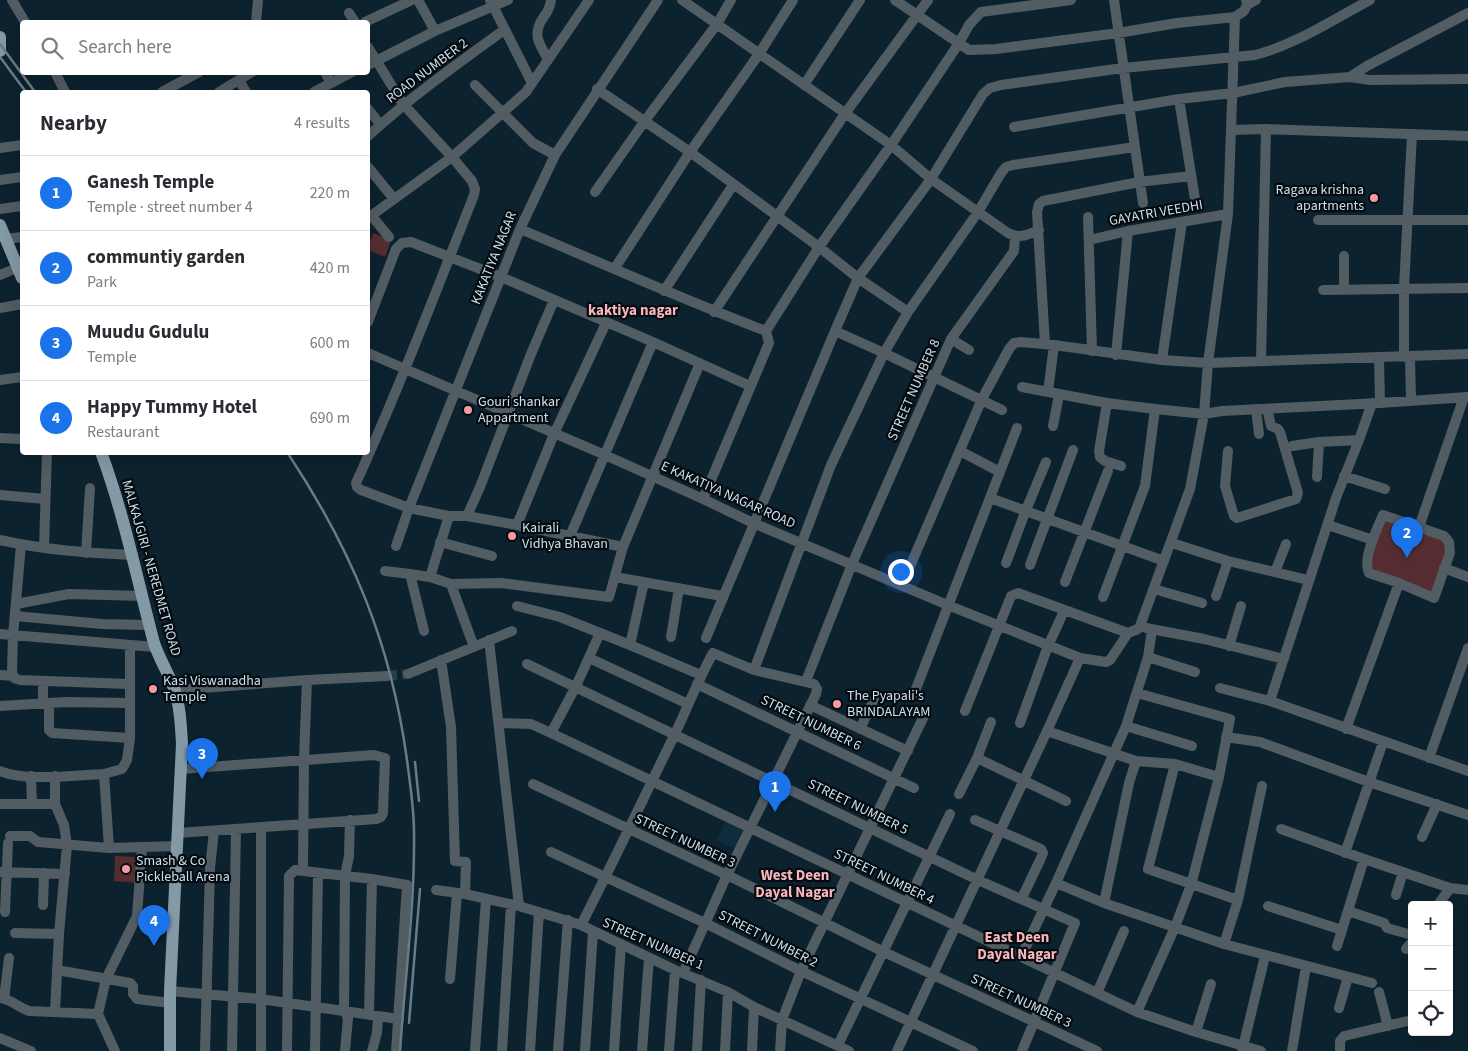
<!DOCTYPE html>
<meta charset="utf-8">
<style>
body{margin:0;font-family:"Source Sans 3",sans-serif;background:#f7f7f7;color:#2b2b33}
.controls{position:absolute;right:15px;bottom:15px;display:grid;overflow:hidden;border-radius:5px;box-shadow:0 5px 20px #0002}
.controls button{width:45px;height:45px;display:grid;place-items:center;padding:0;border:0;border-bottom:1px solid #e1e1e2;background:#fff;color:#2b2b33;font:25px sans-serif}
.you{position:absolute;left:900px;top:571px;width:18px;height:18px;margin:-12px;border:4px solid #fff;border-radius:50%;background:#1a73e8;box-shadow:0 0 0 8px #1a73e833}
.badge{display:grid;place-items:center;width:32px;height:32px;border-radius:50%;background:#1a73e8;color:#fff;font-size:16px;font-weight:700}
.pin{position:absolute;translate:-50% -41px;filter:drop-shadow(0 1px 2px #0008)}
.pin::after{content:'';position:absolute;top:26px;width:18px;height:15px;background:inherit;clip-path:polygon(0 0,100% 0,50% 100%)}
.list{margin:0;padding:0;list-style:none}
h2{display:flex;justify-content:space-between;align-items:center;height:65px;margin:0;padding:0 20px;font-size:21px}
h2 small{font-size:16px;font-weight:400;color:#7c7c81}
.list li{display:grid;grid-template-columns:32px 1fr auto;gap:15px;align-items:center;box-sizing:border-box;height:75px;padding:0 20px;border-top:1px solid #e1e1e2}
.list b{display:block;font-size:19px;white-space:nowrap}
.list p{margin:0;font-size:16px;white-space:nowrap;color:#7c7c81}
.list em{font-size:16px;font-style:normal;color:#7c7c81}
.icon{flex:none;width:28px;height:28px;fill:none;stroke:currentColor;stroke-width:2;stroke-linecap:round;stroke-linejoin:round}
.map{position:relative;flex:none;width:1468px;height:1051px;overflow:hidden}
.search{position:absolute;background:#fff;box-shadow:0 5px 20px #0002;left:20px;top:20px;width:350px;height:55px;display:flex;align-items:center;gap:12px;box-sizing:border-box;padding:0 18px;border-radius:5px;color:#7c7c81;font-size:19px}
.panel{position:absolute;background:#fff;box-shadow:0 5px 20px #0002;left:20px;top:90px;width:350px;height:365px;border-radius:5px}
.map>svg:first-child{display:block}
.built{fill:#0e2c3c}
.green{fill:#552d31}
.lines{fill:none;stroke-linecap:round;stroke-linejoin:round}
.minor-tunnel{stroke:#2a3e4a;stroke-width:10;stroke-dasharray:10 5;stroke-linecap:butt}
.minor{stroke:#525c63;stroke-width:10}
.major{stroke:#8499a6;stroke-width:12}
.rail{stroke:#697b85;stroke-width:2.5}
.poi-dot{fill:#f49aa2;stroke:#030b10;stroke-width:2}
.labels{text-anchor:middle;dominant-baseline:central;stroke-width:4.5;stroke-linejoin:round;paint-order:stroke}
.street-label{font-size:14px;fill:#d2dfe7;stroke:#030b10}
.poi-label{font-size:14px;fill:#d2dfe7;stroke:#030b10;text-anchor:start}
.neighbourhood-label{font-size:15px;font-weight:bold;fill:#fab5ba;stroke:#030b10}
</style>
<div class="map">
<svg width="1468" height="1051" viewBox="0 0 1468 1051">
<rect width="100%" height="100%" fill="#0c222e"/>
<path class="built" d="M726,820L747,830L738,850L717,840Z"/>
<path class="green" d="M373,233L391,240L385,257L368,250Z
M1382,517L1449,542L1434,598L1367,570Z
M115,856L138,857L137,883L114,881Z"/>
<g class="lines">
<path class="minor-tunnel" d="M387,676L408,674"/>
<path class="minor" d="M12,0L25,22
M418,0L435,31
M490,0L532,83
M682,0L891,145L931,179L1008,233C1019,239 1027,235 1039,230
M895,0L969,50L996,49L1118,33L1177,23L1235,17L1244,11L1247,5L1246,0
M1114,0L1143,203
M1247,5L1256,0
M349,13L355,22
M256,22L258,0
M365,22L412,0
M368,47L403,104L452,157L472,181L475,189L474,195C436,292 399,388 356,483L357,487L361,490L409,508L449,516H467L517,525L623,547
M548,59C539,44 532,34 543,18C548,12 550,8 551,0
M368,65L435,31L508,0
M55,72L65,92
M325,72L331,83
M1350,77L1367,66L1468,13
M239,80L246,92
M475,85L533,143L555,155
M804,85L860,0
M597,89L690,152L819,247L858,278L908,312
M162,92L199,72
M219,92L252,72
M314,92L352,72
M1179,99L1195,199
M368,109L380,124
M1014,127L1179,99L1233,93L1285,82L1350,77L1370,80L1468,79
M1231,130L1266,129
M368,136C411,97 457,64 504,30
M0,148L22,145
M368,167L394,199
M0,180L22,177
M595,192L644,122L717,24L731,0
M0,209L22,206
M371,215L389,237
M1088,217L1092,351
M368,218L452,157L526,92L589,0
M1318,220H1468
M520,229C602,263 683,300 766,331
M5,239L22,237
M1089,240L1128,231L1228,214
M1344,256V290
M615,268L690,152L759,54L793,0
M0,275L17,268H22
M1323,290L1468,288
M664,291L733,185
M0,308L22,304
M714,312L844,115L928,0
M368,322L396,249L402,243L411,242L501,277L653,342L750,386
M835,331L884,353L1002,410
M951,339L969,350
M1045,344L1037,212L1039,204L1043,201L1139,182L1191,176
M368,353L605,455L703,499L753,523L950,606L1080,658L1106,662L1110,660L1128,633L1138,629L1140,626L1190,489L1204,414L1208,363L1228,214L1235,17
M1116,355L1128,231
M1404,357V288L1412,134
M1410,357L1411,400
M1379,358L1380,403
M1162,360L1182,222
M1261,361L1266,129L1468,136
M0,380L22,377
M1022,387L1107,403L1155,409L1204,414L1222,411L1380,403L1468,397
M1048,392L1054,345
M1107,403L1099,451L1100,457L1105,461L1121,466
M1256,409L1259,434
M1053,426L1059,395
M0,438L22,439
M1292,446L1319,442L1359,440
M960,451L1000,472
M1228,451L1225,486L1234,516L1237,518L1296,499L1298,493L1280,432L1278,429L1271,426L1267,409
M1344,476L1385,489
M1317,477L1319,442
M0,495L45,499
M990,498L1164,561
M703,499L769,343L766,331L819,247L891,145L959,43L969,25L981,12L1071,0
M1383,515L1444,536L1449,542L1450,553L1434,598L1399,583L1369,573C1362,559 1377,529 1383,515Z
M467,516L480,487L531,354L554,300
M517,525L554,434L606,323
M1328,525L1373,540
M1419,527L1464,397
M570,536L653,342
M0,540C44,550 88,553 133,555
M440,542L492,556
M1172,543L1228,561L1308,580
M21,545L13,636L12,672L14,678L20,680L128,684
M396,546L409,508L520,229L555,155L658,0
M44,548L47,452
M86,553L90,488
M1006,563L1026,510L1046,462
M1030,565L1073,450
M1444,568L1468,577
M385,571L410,574
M1275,572L1286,544
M430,577L449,516
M615,577L722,596
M1065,582L1108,471
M451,584L474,647
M902,585L982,399L1009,349L1014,343L1021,342L1054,345L1162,360L1208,363L1468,354
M1154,589L1202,603
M1216,596L1228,561
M1103,597L1145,486L1155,409
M16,604L69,594L142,596
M517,606L560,617L630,645L701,675
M15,616L102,624L149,625
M1146,628L1204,639L1284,659
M424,631L410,574L430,577L451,584L501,583L609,597L623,547L700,363
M0,634L155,647
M671,637L679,588
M706,638L835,331L858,278L931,179L983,94L990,88L1001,85L1123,68L1255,55C1297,44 1332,20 1370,0
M489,640L519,906
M630,645L644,582
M1229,646L1241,606
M1148,657L1195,672
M589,658L688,704
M441,660L451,727L455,861L466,862L465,894
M527,664L978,880L1075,923L1022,1051
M754,670L831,465L884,353L908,312L978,212L1001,173L1006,167L1013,165L1135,147
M408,674L512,631
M0,675L13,676
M43,681V704
M806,681L852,564L951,339L1014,251L1015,236
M697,684L914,788
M1220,688L1270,701L1468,771
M175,690L307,680L387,676
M1137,693L1230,719L1219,777L1191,885L1175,927L1137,1012
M914,694L1017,428
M1270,701L1336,498L1359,440L1372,403
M49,703V730L52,733L130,738
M810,705L908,751
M0,706L66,702L129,703
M965,711L1011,596L1018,593L1128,633
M991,722L977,758L1066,801
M499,723L531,724L551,733L1137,1012L1196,1032L1261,1051
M1020,723L1048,646L1064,611
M1126,726L1192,746
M860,729L874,699
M1346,729L1399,583
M1047,731L1136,761L1175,764L1219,777
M551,733L576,686L600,633
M1226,737L1260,742L1369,782L1468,815
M1429,758L1468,648
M1175,764L1148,869L1238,900
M0,771C26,782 76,775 104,774L109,848L177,846
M104,774L122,769L127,760L130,738V645
M31,776L32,804
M533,784L727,875L884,952L1097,1051
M959,794L977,758
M0,804H55
M975,820L1041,849L1043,853L1041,858L1022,898
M1281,829L1364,859L1450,888L1468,890
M178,833L376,819L381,817L383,813L385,758L374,755L181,769
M10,836H30L38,842L109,848
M1422,837L1437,804
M551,852L705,923L801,971L973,1051
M1345,853L1383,742
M303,870L304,759L307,680
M1,872L65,874
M1056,883L1104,903L1224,944L1372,983
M436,890L465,894L519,906L581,925L675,970L728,992L754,1007L849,1051
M1396,895L1403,872
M1104,903L1129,783L1136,761
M43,905L44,873
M1438,905L1450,888
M1268,906L1342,930
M1348,911L1384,923L1387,928L1412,935
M5,912L8,843
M581,925C613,863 643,799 674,736C687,709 698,680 713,653L754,670L814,684L817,689L816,694L727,875L683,973
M15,933L59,934
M1224,944L1238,900L1262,786
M1337,946L1364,859
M1406,949L1412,942
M1021,957L1056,883L1126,726L1148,657L1152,630
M57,970L130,983L133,986V994L137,999L171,1003
M450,979L457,893
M170,991L260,999L399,1019
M1379,992L1388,1026
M1097,993L1124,931
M0,998C13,1000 17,1007 29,1011L98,1014
M4,999L9,958
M1339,1008L1348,977
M55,1011L59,934L67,845L64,825L55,804V776
M369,1014L372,879
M1196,1032L1211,984
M0,1038L31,1051
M838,1045L950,814
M115,1051L98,1014L106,979L137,916L142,847
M205,1051L210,868L214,831
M232,1051L236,829
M261,1051V828
M287,1051L289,876L295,870L372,879L407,885L396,1051
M315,1051L318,873
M345,1051L348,1018L344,1010L345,876L349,856L350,820
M372,1051L377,1033L378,1016
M475,1051L486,899
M502,1051L511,904
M530,1051L539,912
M558,1051L568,920
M585,1051L593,932
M614,1051L621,944
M642,1051L649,958
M669,1051L675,970
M697,1051L701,980
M725,1051L728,992
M752,1051L754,1007
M780,1051L782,1020L801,971L924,716
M897,1051L1047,731L1080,658
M1242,1051L1265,956
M1292,1051L1306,966
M1340,1051V1041L1344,1036L1412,1020"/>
<path class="major" d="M0,37V51
M0,225L22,278
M101,452C124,514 137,579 154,643C159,658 168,673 174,688C180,705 181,726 182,744L170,991V1051"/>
<path class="rail" d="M0,44L35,92
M0,57L26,92
M287,452C352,550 391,643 407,760C410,784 414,808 414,832C415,905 405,978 400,1051
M415,762L419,801
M409,1023L420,889"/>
</g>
<g class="poi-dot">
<circle cx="1374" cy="198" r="5"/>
<circle cx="468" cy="410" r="5"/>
<circle cx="512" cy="536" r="5"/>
<circle cx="153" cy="689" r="5"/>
<circle cx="837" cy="704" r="5"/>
<circle cx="126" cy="869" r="5"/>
</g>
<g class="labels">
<g class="street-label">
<text transform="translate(427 71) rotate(-37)">ROAD NUMBER 2</text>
<text transform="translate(1156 213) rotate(-10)">GAYATRI VEEDHI</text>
<text transform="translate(494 258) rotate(-68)">KAKATIYA NAGAR</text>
<text transform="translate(914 390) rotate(-66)">STREET NUMBER 8</text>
<text transform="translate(728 495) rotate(24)">E KAKATIYA NAGAR ROAD</text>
<text transform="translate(151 568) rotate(74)">MALKAJGIRI - NEREDMET ROAD</text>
<text transform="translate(811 723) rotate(26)">STREET NUMBER 6</text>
<text transform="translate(858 807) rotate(26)">STREET NUMBER 5</text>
<text transform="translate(685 841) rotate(25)">STREET NUMBER 3</text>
<text transform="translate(884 877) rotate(26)">STREET NUMBER 4</text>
<text transform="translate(768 939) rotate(27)">STREET NUMBER 2</text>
<text transform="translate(653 944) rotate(24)">STREET NUMBER 1</text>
<text transform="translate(1021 1001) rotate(25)">STREET NUMBER 3</text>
</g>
<g class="poi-label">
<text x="1364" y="190" text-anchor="end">Ragava krishna<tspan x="1364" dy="16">apartments</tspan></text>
<text x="478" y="402">Gouri shankar<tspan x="478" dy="16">Appartment</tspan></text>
<text x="522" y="528">Kairali<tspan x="522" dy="16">Vidhya Bhavan</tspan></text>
<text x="163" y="681">Kasi Viswanadha<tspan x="163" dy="16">Temple</tspan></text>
<text x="847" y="696">The Pyapali's<tspan x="847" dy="16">BRINDALAYAM</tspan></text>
<text x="136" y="861">Smash &amp; Co<tspan x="136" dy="16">Pickleball Arena</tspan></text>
</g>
<g class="neighbourhood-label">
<text x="633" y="310">kaktiya nagar</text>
<text x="795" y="875">West Deen<tspan x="795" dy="17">Dayal Nagar</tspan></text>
<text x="1017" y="937">East Deen<tspan x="1017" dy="17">Dayal Nagar</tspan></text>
</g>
</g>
</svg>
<div class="controls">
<button>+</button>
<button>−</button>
<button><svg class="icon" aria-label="locate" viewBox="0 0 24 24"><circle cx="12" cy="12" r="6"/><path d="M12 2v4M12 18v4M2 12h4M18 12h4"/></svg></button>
</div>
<div class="you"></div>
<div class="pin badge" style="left:775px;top:812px">1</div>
<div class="pin badge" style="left:1407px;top:558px">2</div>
<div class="pin badge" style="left:202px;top:779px">3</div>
<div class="pin badge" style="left:154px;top:946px">4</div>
<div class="search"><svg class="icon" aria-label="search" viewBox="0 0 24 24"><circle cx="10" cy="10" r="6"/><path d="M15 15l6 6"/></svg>Search here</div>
<section class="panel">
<h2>Nearby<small>4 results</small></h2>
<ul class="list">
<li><span class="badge">1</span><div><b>Ganesh Temple</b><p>Temple · street number 4</p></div><em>220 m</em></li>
<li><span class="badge">2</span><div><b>communtiy garden</b><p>Park</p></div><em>420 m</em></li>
<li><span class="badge">3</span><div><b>Muudu Gudulu</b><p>Temple</p></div><em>600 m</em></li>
<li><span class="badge">4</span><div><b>Happy Tummy Hotel</b><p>Restaurant</p></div><em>690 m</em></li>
</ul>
</section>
</div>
